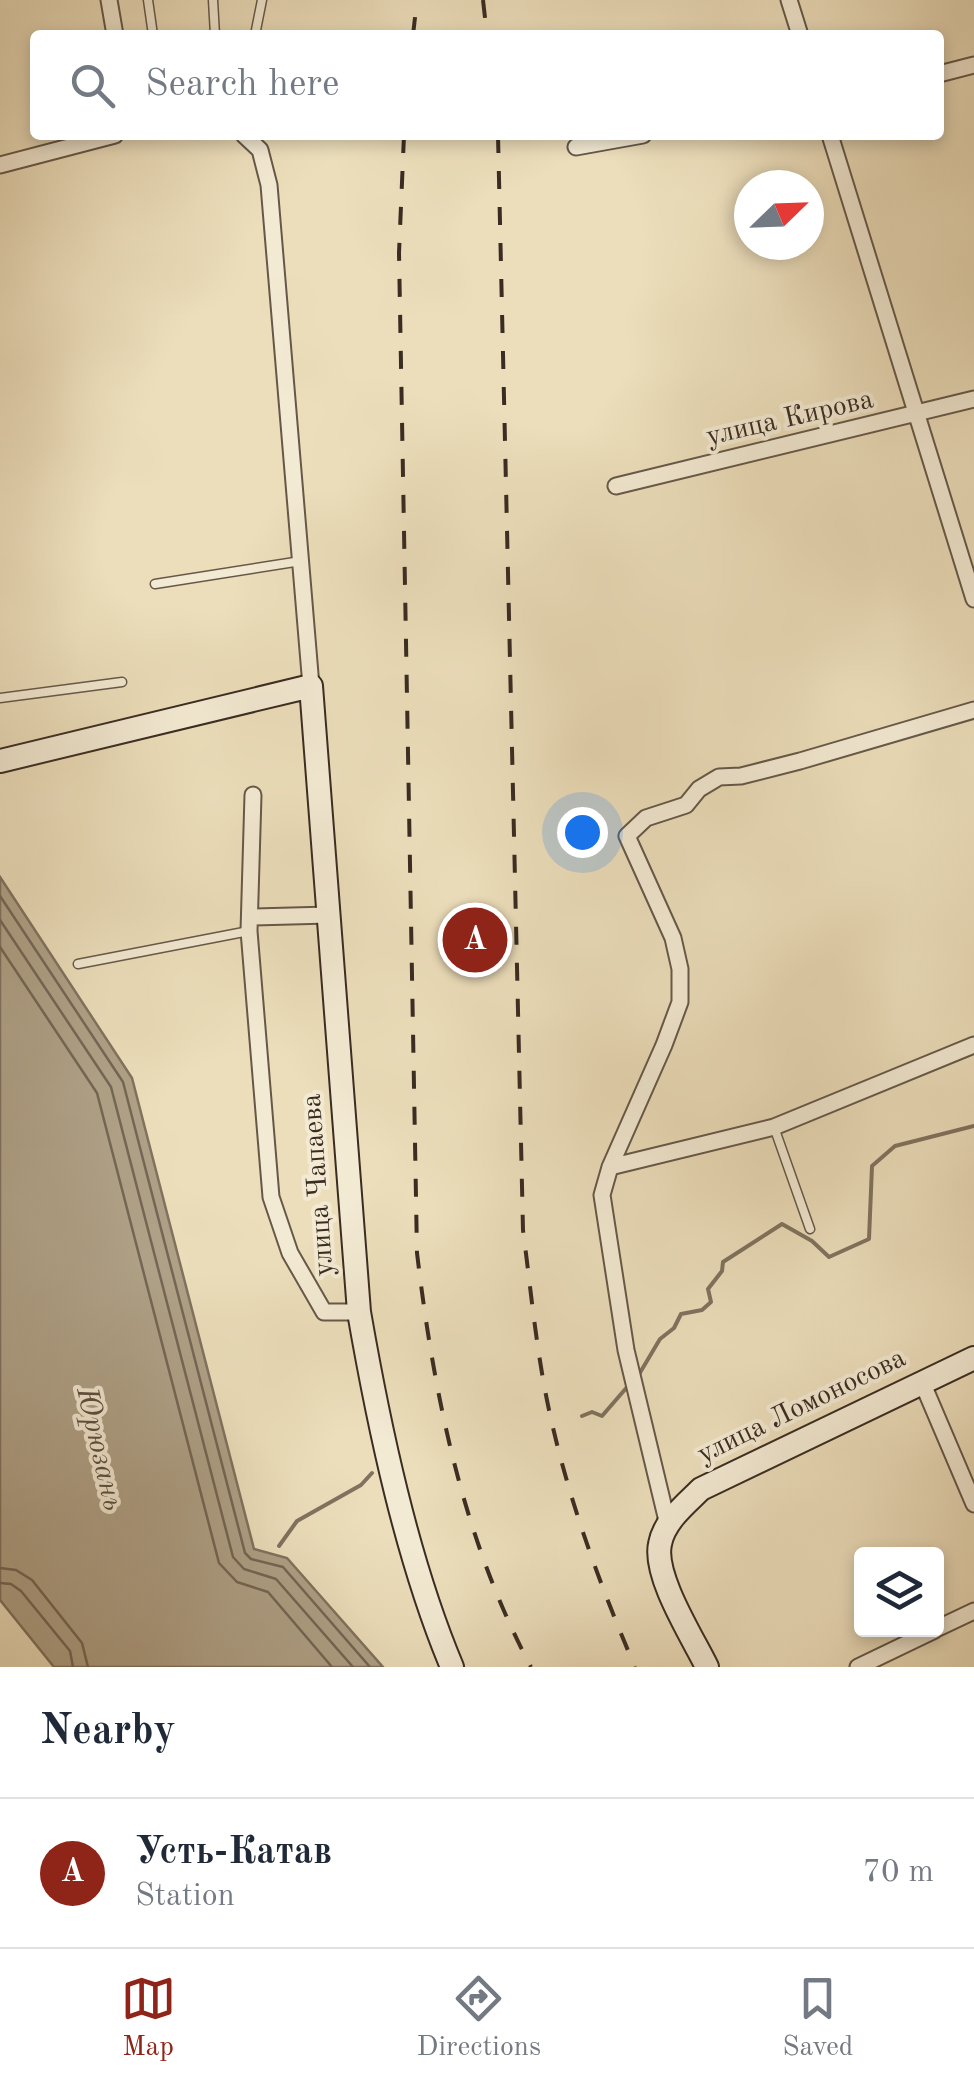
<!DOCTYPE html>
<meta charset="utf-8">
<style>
body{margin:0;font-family:"Old Standard TT",serif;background:#f6f6f7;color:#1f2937}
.controls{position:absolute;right:30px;bottom:30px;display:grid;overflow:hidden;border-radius:10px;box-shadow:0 5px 15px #0003}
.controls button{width:90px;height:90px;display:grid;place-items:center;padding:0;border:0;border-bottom:2px solid #e0e1e3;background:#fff;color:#1f2937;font:50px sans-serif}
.compass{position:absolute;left:734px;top:170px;width:90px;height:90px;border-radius:50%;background:#fff;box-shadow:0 5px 15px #0003;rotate:67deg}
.you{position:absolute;left:582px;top:832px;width:35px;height:35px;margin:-25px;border:8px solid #fff;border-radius:50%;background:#1a73e8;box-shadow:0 0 0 15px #1a73e833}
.badge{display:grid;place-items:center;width:65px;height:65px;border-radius:50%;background:#8f2418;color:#fff;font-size:32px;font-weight:700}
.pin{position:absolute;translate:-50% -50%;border:5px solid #fff;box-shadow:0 2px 10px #0006}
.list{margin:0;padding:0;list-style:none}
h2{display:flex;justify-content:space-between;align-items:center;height:130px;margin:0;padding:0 40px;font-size:42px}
h2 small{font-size:32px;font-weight:400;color:#747a83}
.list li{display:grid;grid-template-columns:65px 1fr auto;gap:30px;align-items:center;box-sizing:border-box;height:150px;padding:0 40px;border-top:2px solid #e0e1e3}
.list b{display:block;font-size:38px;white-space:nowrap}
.list p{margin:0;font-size:32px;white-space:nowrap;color:#747a83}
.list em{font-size:32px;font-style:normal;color:#747a83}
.icon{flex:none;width:55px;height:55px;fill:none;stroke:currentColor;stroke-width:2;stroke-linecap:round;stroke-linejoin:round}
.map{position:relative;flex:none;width:974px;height:1667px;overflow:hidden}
.search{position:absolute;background:#fff;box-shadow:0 5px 15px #0003;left:30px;right:30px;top:30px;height:110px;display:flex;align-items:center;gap:25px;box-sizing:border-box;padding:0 35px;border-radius:10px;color:#747a83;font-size:38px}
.sheet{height:280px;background:#fff}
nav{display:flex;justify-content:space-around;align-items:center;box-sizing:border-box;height:140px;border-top:2px solid #e0e1e3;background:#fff;font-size:28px;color:#747a83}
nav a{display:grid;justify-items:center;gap:5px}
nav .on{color:#8f2418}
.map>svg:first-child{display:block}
.water{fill:#afa187;stroke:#80725f;stroke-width:2.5}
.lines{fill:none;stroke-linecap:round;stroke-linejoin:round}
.shore{stroke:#746655;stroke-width:2.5}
.stream{stroke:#80725f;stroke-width:4}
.lane-casing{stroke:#665849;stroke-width:11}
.street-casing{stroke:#665849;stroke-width:19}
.secondary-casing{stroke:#3a2c23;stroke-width:26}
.lane{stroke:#f3ead3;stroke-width:8}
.street{stroke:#f3ead3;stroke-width:15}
.secondary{stroke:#f3ead3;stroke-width:22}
.rail{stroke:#3a2c23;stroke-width:4;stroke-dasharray:18 18;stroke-linecap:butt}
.labels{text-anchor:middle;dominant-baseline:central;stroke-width:8;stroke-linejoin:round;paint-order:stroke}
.street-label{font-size:28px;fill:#3a2c23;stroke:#f3ead3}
.water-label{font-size:30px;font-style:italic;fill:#5d4f41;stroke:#f3ead3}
</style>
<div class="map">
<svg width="974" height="1667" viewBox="0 0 974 1667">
<rect width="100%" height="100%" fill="#ecdebb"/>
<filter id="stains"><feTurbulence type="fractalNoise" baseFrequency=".002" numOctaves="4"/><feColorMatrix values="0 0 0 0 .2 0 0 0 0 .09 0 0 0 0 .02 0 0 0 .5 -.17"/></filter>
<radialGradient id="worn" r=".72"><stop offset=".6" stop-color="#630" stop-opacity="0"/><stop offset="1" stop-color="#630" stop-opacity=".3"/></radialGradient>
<path class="water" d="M0,877L132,1078L254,1549L287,1558L383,1667H54L0,1600Z"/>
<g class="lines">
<path class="shore" d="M0,896L123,1082L245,1553L251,1559L283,1567L370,1667
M0,920L111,1087L233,1557L244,1569L276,1579L353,1667
M0,947L97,1093L219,1563L237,1582L268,1592L332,1667
M0,1568L16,1570L32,1580L82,1643L88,1667
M0,1583L11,1584L21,1591L70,1651L73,1667"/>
<path class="stream" d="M638,1376L660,1339L674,1328L681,1314L702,1310L711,1302L708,1289L722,1271L723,1262L782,1224L812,1241L829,1257L869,1239L872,1166L895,1146L974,1126
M582,1416L592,1412L602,1416L628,1386
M279,1546L297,1521L361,1485L372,1473"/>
<g class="lane-casing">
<path id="lane" d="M148,0L153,35
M213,0L215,35
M255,35L262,0
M155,584L301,561
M0,698L122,682
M78,964L249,931
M774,1127L810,1229"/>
</g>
<g class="street-casing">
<path id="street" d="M109,0L115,35
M789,0L800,35
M939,74L974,65
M244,135L260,150L269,185L311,686
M830,135L974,599
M576,147L643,135
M0,165L115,135
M616,486L974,399
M253,795L249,931L271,1197L290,1253L324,1312H359
M250,917L329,915
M610,1167L774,1127L974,1045
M922,1382L974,1504
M668,1525L626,1350L602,1195L610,1167L664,1045L680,1002V969L673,938L627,836L646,818L686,805L699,789L719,777L741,776L800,761L974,710
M936,1629L974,1611
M858,1667L935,1630"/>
</g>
<g class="secondary-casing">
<path id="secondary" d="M0,761L311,686L359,1312C379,1427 407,1560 452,1667
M707,1667C693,1638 653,1576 660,1544C664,1521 686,1504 701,1489L974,1358"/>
</g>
<use href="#lane" class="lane"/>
<use href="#street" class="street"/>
<use href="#secondary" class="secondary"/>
<path class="rail" d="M483,0L487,35
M413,35L417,0
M404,135L399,253L417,1253C434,1396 463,1539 531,1667
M498,135L523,1230C530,1283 535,1337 545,1390C563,1485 597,1578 635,1667"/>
</g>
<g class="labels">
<g class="street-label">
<text transform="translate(790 419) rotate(-13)">улица Кирова</text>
<text transform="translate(319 1185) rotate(-94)">улица Чапаева</text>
<text transform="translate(802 1407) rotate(-26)">улица Ломоносова</text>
</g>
<g class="water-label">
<text transform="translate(99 1449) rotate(77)">Юрюзань</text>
</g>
</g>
<rect width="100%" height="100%" filter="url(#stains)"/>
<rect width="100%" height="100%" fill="url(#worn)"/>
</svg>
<div class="controls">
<button><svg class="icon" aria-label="layers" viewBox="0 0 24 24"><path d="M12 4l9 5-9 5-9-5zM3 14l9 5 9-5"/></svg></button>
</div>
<svg class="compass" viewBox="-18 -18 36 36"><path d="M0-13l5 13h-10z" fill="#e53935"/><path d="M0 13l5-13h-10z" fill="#747a83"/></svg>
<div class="you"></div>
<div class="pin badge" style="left:475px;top:940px">A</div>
<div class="search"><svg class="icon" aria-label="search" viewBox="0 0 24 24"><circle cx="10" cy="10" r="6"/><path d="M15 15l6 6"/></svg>Search here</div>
</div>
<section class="sheet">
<h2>Nearby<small></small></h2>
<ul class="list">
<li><span class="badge">A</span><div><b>Усть-Катав</b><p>Station</p></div><em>70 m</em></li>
</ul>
</section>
<nav>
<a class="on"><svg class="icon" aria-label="map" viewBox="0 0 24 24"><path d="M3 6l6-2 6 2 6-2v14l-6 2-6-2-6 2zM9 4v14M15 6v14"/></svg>Map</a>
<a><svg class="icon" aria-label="directions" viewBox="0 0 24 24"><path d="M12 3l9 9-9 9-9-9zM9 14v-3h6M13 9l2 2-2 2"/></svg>Directions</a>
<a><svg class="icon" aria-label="saved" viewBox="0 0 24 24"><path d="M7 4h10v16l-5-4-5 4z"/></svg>Saved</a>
</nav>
